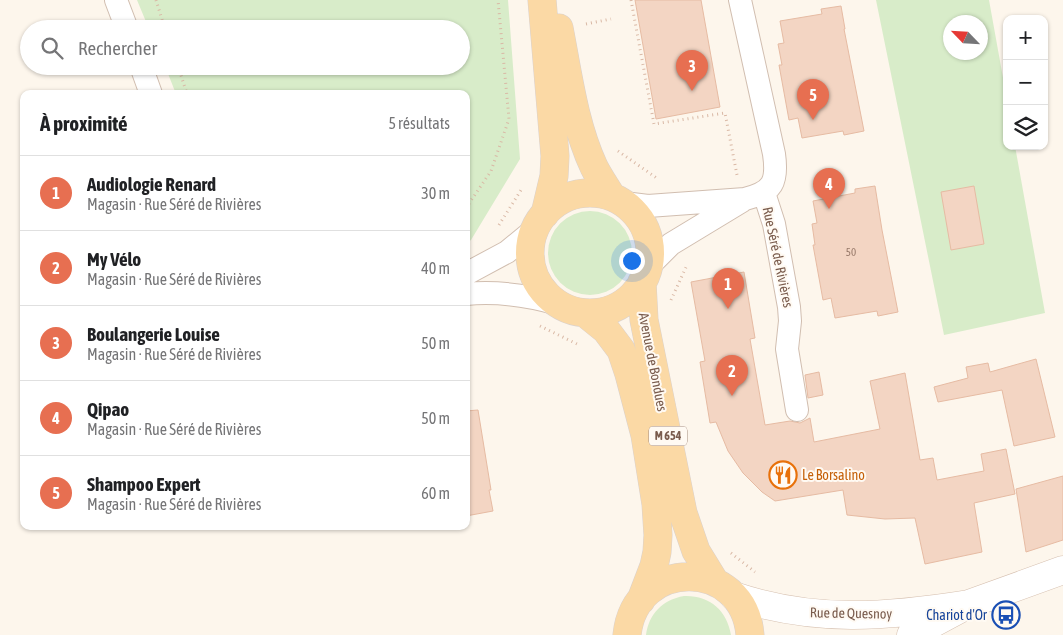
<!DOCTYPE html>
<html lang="fr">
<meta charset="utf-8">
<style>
body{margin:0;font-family:"Asap Condensed",sans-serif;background:#f2f2f2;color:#202124}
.controls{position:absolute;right:15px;top:15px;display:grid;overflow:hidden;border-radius:10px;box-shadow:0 1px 4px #0004}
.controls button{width:45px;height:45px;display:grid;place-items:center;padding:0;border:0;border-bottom:1px solid #e0e0e0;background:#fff;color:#202124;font:25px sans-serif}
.compass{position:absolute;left:943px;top:15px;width:45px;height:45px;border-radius:50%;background:#fff;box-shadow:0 1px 4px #0004;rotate:295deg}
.you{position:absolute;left:631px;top:260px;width:18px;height:18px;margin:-12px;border:4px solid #fff;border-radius:50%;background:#1a73e8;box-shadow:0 0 0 8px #1a73e833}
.badge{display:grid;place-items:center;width:32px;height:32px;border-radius:50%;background:#e76f51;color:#fff;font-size:16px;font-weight:700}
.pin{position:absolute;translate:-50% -41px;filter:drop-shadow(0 1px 2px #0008)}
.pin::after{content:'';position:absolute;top:26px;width:18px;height:15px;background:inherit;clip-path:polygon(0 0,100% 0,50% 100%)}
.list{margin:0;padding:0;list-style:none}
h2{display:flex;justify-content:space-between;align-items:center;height:65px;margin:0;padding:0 20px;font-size:21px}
h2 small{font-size:16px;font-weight:400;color:#757577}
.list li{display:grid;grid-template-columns:32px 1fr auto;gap:15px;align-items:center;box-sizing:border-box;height:75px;padding:0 20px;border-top:1px solid #e0e0e0}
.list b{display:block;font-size:19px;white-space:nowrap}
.list p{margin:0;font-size:16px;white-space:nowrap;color:#757577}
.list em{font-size:16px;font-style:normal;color:#757577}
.icon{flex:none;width:28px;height:28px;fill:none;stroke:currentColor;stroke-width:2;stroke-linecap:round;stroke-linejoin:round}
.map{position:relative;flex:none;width:1063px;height:635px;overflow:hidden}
.search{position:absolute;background:#fff;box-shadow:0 1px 4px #0004;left:20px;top:20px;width:450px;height:55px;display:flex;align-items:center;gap:12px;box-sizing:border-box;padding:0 18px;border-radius:28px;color:#757577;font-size:19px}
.panel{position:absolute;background:#fff;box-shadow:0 1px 4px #0004;left:20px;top:90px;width:450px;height:440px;border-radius:10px}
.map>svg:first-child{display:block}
.green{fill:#d8ecc9;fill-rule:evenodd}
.building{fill:#f3d5c3;stroke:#e6bba3}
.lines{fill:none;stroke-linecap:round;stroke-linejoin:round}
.street-casing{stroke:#d1beb0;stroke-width:24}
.secondary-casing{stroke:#d6c0b0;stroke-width:29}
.primary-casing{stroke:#dad1cd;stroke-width:29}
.path{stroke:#d9b8a5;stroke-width:3;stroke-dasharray:1 4;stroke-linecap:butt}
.street{stroke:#fff;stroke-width:22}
.secondary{stroke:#fff;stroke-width:28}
.primary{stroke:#fbd9a5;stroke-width:28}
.labels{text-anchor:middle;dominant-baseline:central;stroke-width:4;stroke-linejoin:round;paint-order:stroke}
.number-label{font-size:11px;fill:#987a6a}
.shield{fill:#fffaf3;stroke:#a28b7f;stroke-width:1}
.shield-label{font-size:12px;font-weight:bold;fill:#7a5c4d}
.street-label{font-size:14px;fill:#7a5c4d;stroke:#fffaf3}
.food-label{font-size:14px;fill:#c56008;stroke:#fffaf3;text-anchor:start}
.transit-label{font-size:14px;fill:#164399;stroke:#fffaf3;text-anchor:end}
</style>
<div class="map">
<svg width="1063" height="635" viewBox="0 0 1063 635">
<rect width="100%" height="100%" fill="#fdf6ec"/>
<path class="green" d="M137,0H508L520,159L471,240L466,243V94H176L165,66H461V29H149Z
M876,0H989L1007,100V146H1015L1045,313L944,335ZM950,22H980V52H950Z
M548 253a42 42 0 1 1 84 0a42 42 0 1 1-84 0Z
M684,596C709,595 727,610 731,635H646C649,614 662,600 684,596Z"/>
<path class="building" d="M635,0H701L720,107L656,119Z
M841,6L845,29H844L864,131L844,135L843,131L802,138L798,118L789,120L779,65H782L778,44L784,43L780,21L822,14L821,9Z
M875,186L882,230L898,312L878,316L877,311L835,318L831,298L823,300L813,245H815L812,224L817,223L813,201L855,193V189Z
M974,186L984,244L951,250L941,192Z
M744,272L755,338L750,339L765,425L790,421L800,423L810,418L814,442L880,429L870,381L905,373L920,460L933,458L937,480L984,471L981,454L1006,449L1015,494L974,503L982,552L925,564L915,518L885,519L847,515L843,490L775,501L762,492L743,473L728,451L716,422L710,423L700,362L705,361L691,282Z
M1036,359L1055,437L1014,446L1002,390L938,402L934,387L968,378L966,367L988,363L990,372Z
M819,372L823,395L808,398L805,375Z
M478,410L491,490H489L493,511L466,516V411Z
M1063,476V540L1026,552L1016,489Z"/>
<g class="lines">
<g class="street-casing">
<path id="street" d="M116,0L127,29
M141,66L151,94
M764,193L774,224L789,307L790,321L787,349L797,410
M624,203L648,206L745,199C773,192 778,182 774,154L740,0
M649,266L671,244L742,201
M466,274L507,252L535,229
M466,294C499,291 527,295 558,304"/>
</g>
<g class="secondary-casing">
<path id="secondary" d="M734,596C815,623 887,617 969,604
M911,635L969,604L1063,570"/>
</g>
<g class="primary-casing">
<path id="primary" d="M542,0L555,156L554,176L545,214
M559,28C568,74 574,124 594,167C599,177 606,187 612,197
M530 253a60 60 0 1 1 120 0a60 60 0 1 1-120 0Z
M642,282L644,320L683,513L696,551L715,582
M585,313L606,330L621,350L629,374L645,435L656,504L658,535L657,552L654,566L641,600
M627,635C635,557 744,558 750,635"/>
</g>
<path class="path" d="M156,0L165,29
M631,0L654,124L725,113L737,175
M586,24L611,19
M178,66L187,94
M618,151L658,179
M466,208L491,171L509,119L498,0
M499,225L521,190
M671,300L687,265
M540,326L577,344
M731,553L755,572"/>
<use href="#street" class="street"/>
<use href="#secondary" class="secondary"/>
<use href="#primary" class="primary"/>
</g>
<defs>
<g id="restaurant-ring" transform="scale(1.4375)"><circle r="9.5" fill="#fffaf3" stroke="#e8710a" stroke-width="1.5"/><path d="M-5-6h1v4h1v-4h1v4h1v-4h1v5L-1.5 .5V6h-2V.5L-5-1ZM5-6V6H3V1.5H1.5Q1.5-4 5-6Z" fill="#e8710a"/></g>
<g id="bus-ring" transform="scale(1.4375)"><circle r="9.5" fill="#fffaf3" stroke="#1a4fb4" stroke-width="1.5"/><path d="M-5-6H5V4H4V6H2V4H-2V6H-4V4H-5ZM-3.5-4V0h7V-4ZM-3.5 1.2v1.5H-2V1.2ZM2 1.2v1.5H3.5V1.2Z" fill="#1a4fb4"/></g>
</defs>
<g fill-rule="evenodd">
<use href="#restaurant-ring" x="783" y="475"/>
<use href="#bus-ring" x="1006" y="615"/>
</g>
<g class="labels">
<g class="number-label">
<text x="851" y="252">50</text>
</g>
<rect class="shield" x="649" y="426.5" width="38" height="19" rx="4"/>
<g class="shield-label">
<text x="668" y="436">M 654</text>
</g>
<g class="street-label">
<text transform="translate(778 257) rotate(78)">Rue Séré de Rivières</text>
<text transform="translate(653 362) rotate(79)">Avenue de Bondues</text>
<text transform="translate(851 613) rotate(1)">Rue de Quesnoy</text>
</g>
<g class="food-label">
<text x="802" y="475">Le Borsalino</text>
</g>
<g class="transit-label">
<text x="987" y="615">Chariot d'Or</text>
</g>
</g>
</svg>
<div class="controls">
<button>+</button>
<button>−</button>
<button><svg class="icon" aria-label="layers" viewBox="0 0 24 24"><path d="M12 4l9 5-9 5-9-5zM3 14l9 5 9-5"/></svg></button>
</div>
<svg class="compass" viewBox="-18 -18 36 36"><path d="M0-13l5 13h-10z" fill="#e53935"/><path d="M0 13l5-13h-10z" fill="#757577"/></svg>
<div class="you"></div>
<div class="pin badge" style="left:728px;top:309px">1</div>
<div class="pin badge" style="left:732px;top:396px">2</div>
<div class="pin badge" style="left:692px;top:91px">3</div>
<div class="pin badge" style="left:829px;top:209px">4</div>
<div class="pin badge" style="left:813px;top:120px">5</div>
<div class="search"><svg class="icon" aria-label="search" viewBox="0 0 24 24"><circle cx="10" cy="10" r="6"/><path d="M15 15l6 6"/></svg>Rechercher</div>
<section class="panel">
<h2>À proximité<small>5 résultats</small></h2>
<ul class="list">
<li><span class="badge">1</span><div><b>Audiologie Renard</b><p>Magasin · Rue Séré de Rivières</p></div><em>30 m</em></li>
<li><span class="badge">2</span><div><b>My Vélo</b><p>Magasin · Rue Séré de Rivières</p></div><em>40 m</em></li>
<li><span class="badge">3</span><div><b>Boulangerie Louise</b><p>Magasin · Rue Séré de Rivières</p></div><em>50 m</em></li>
<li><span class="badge">4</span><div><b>Qipao</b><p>Magasin · Rue Séré de Rivières</p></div><em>50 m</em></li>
<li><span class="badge">5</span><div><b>Shampoo Expert</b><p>Magasin · Rue Séré de Rivières</p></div><em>60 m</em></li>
</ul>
</section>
</div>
